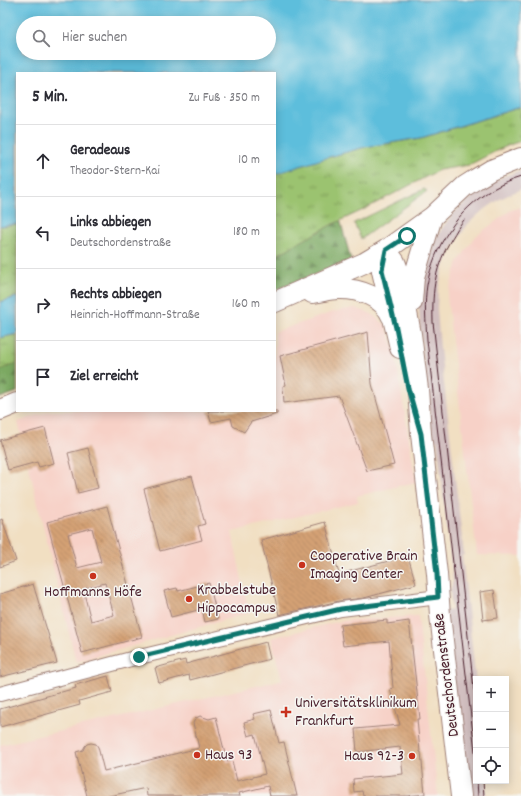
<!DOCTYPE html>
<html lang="de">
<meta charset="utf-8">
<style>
body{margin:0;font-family:Dekko,sans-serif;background:#f7f7f7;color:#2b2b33}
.controls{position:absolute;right:12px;bottom:12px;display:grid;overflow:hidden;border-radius:0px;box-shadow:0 2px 10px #0003}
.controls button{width:36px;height:36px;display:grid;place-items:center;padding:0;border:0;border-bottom:1px solid #e1e1e2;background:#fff;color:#2b2b33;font:20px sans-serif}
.stop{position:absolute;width:12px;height:12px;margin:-9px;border:3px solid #0f766e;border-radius:50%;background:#fff}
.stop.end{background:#0f766e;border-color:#fff;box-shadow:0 1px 4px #0008}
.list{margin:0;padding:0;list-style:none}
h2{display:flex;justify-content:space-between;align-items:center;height:52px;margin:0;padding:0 16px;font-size:17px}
h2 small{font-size:13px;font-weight:400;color:#7c7c81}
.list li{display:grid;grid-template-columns:26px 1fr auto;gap:12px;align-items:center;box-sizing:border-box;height:72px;padding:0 16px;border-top:1px solid #e1e1e2}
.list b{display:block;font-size:15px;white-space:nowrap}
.list p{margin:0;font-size:13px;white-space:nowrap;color:#7c7c81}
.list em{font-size:13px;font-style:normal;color:#7c7c81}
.icon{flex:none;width:22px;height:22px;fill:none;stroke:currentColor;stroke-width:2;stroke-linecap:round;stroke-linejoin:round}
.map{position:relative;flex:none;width:521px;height:796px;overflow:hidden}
.search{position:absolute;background:#fff;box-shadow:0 2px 10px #0003;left:16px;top:16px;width:260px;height:44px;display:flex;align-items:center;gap:10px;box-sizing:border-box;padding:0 14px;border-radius:22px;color:#7c7c81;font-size:15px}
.panel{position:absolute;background:#fff;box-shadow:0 2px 10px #0003;left:16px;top:72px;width:260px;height:340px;border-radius:0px}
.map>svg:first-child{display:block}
.built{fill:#f7d1c7}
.railway{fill:#d2bfc0}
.grass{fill:#9bc36f;stroke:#72714d}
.forest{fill:url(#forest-firs);stroke:#636446}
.park{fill:url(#park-tufts);stroke:#72714d}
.water{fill:#5dbedc;stroke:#546e84;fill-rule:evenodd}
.building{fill:url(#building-back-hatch);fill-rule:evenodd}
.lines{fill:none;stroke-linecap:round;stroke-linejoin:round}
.street-casing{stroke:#9e7f76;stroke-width:16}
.secondary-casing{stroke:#9e7f76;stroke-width:22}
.street{stroke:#fff;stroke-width:14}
.secondary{stroke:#fff;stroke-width:20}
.tram{stroke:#4a1f2b;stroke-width:1}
.route{stroke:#0f766e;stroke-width:5}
.poi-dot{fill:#c8321e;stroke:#f6f6f2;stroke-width:1.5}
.labels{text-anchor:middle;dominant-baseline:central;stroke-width:3;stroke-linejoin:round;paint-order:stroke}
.poi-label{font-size:16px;fill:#4a1f2b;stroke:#f6f6f2;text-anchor:start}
.street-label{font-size:16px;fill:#4a1f2b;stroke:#f6f6f2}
</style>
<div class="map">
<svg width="521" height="796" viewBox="0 0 521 796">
<defs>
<pattern id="forest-firs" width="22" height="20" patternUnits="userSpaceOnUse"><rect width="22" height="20" fill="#7ca962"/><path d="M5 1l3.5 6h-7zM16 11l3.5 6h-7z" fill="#688951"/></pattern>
<pattern id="park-tufts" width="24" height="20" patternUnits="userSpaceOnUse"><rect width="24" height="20" fill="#9bc36f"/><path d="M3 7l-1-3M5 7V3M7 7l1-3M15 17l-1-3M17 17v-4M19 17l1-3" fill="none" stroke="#809e5b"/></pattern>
<pattern id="building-back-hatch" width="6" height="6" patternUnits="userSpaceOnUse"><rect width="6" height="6" fill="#d4a175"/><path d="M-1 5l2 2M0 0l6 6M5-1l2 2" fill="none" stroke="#ae8360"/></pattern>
</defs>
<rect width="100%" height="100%" fill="#f6f6f2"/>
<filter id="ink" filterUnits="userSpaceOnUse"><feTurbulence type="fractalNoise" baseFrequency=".025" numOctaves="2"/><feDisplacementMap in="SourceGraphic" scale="8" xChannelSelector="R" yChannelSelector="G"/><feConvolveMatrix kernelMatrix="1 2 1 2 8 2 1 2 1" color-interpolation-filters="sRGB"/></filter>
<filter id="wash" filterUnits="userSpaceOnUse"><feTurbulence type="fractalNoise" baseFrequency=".012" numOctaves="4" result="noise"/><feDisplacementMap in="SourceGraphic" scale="16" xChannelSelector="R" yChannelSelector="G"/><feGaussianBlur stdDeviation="0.9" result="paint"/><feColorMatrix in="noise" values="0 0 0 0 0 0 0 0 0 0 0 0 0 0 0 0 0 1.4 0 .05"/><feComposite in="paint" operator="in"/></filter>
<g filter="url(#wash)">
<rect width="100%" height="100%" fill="#f1dfc2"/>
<path class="built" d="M521,207V556L477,555L447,296L458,262L476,236L511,210Z
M355,308L370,313L386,325L394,348L416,482L357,496L358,502L232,532L249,613L76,662L18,422L49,411H275V332L333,312Z
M418,616L438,796H0V745L282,680L271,638L341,621Z"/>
<path class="railway" d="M521,170V189L500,199L481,212L467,225L460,236L451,250L446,261L442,274L438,290L437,308L440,349L464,555H462L476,683V781H486V796H468L444,611L452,610L450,591L453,581L437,441H432L420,329L419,308L420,288L434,242L443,227L452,215L461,206L480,191L502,177Z"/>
<path class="grass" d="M424,189L427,191L361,239L354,223Z"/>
<path class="forest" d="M340,219L351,260L275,290V245Z
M17,334V392L0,398V338Z"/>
<path class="park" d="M521,107V141L512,144L498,150L469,165L439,170L361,211L329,226L275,256V172L365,147L421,138Z
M17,224V297L0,302V226Z
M17,334V363L0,370V338Z"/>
<path class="water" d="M0,0H521V107L421,138L365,147L329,157L275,174V73H17V224L0,226ZM23,23H269V53H23Z
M17,297V334L0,338V302Z"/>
<g id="blocks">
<path class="building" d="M368,332L372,384L394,465L367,471L339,396L284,403L283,386L286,385L280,356Z
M208,411H277V414L251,422L244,432L233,426L231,418L211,422Z
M45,428L54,463L39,467L37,462L8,470L0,440Z
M88,448L98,488L78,493L68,453Z
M192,476L205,524L198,526L202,540L160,551L144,489Z
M107,506L142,637L82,653L47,522ZM92,528L101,562L77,568L68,534ZM105,583L114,615L91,621L83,589Z
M2,519L16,561L0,567V520Z
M325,522L339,574L408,556L416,584L364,598L339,601L279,615L261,540Z
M209,583L218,619L205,622L202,609L171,617L164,591L177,588L178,591Z
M33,584L57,663L0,677V594Z
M494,590L498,618L483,620L480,592Z
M387,620V624L409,621L420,719H417L420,752H421L425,794L406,796H363L362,791L354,792L353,779L403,774L400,747L357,752L355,729L400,725L390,689L393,688L389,641L343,646L340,625Z
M266,642L270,659L190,680L189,675L159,683L155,668L185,660L186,664Z
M108,676L112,692L79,701L80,705L0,727V709L76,688L75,685Z
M271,710L279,743L284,742L297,796H270L268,786L239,793L240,796H147L146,788L109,796H87L76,752L83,750L85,746L87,744L91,743L96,744L98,747L104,771L199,748L193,723L196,718L200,716L209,719L216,717L227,762L232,761L237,781L265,774L255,734L248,736L244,722L255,719L253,714Z"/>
</g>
</g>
<g filter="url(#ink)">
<use href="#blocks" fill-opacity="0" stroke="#9e7f76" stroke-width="1"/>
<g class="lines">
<g class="street-casing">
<path id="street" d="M0,694L131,659L341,609L439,597"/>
</g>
<g class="secondary-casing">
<path id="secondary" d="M386,250L395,262L400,275L411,334L418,389L421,434L437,574L440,615L461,796
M386,250L382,271L400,348
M312,293C321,292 329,289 338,289C358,288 384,297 392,317
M275,302L364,263L386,250L432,217L465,186L476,179L491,170L521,158
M412,302L414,277L432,217
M0,410L17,403"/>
</g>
<use href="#street" class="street"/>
<use href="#secondary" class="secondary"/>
<path class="tram" d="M464,220C459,225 456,232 452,238C435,266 432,289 433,322L474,690
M476,760L427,340C426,322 424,303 427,285C434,246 458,209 493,189C502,184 511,180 521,177
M477,781L478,796
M483,781L484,796"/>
</g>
</g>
<g class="lines" filter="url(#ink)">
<path class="route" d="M139,657L341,609L438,597L437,574L421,434L408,388L396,328L382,270L386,250L407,236"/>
</g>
<g class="poi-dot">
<circle cx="302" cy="565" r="4"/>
<circle cx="93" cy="576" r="4"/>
<circle cx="189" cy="599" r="4"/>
<path d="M284 706h4v4h4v4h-4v4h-4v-4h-4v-4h4z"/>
<circle cx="197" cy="755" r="4"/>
<circle cx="412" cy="756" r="4"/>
</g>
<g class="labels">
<g class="poi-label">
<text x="310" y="556">Cooperative Brain<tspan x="310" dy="18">Imaging Center</tspan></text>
<text x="197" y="590">Krabbelstube<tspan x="197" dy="18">Hippocampus</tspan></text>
<text x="93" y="592" text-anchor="middle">Hoffmanns Höfe</text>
<text x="295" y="703">Universitätsklinikum<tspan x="295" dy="18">Frankfurt</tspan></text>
<text x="205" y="755">Haus 93</text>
<text x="404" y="756" text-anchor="end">Haus 92-3</text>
</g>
<g class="street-label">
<text transform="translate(447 675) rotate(-97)">Deutschordenstraße</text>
</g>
</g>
</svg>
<div class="controls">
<button>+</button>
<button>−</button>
<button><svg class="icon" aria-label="locate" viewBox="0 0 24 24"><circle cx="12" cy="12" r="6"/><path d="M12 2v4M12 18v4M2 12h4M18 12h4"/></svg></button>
</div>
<div class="stop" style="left:407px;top:236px"></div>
<div class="stop end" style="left:139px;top:657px"></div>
<div class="search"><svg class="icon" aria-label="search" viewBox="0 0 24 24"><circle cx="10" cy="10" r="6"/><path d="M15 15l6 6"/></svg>Hier suchen</div>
<section class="panel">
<h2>5 Min.<small>Zu Fuß · 350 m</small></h2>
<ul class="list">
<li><svg class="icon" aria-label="ahead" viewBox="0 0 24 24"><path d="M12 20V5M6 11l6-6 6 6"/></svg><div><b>Geradeaus</b><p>Theodor-Stern-Kai</p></div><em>10 m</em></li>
<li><svg class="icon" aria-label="left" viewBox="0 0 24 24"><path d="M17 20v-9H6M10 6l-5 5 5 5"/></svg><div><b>Links abbiegen</b><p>Deutschordenstraße</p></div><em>180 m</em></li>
<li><svg class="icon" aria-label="right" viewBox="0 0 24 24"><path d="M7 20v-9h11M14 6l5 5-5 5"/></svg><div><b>Rechts abbiegen</b><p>Heinrich-Hoffmann-Straße</p></div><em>160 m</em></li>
<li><svg class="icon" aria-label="arrive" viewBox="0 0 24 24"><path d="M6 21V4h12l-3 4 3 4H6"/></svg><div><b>Ziel erreicht</b></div></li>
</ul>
</section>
</div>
